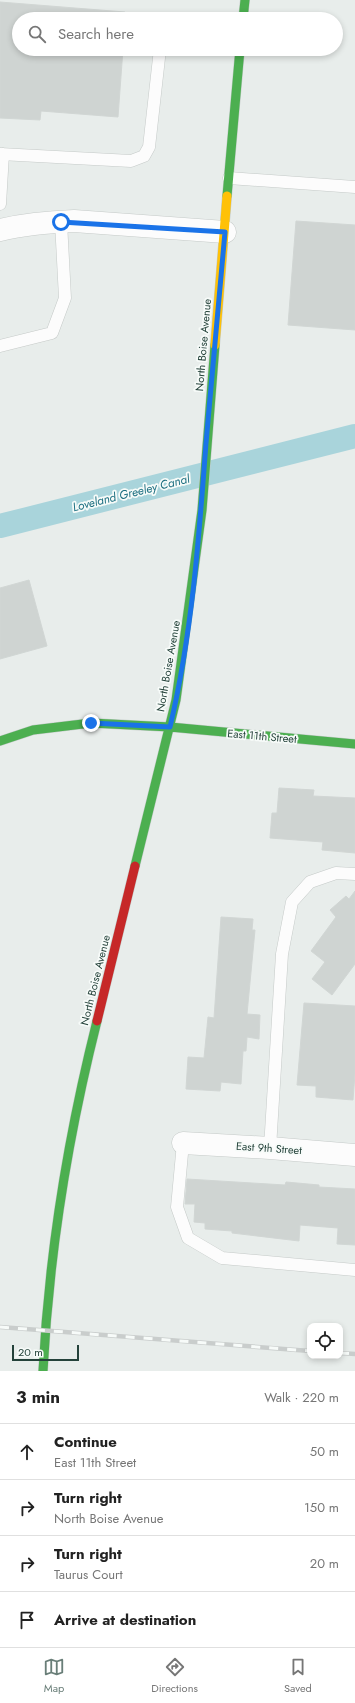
<!DOCTYPE html>
<meta charset="utf-8">
<style>
body{margin:0;font-family:Jost,sans-serif;background:#f6f6f6;color:#222}
.controls{position:absolute;right:12px;bottom:12px;display:grid;overflow:hidden;border-radius:8px;box-shadow:0 2px 6px #0003}
.controls button{width:36px;height:36px;display:grid;place-items:center;padding:0;border:0;border-bottom:1px solid #e0e0e0;background:#fff;color:#222;font:20px sans-serif}
.scale{position:absolute;left:12px;bottom:10px;width:67px;box-sizing:border-box;padding-left:4px;border:2px solid #24423a;border-top:0;font-size:11px;line-height:14px;white-space:nowrap;color:#24423a;-webkit-text-stroke:3px #f7fbf9;paint-order:stroke}
.stop{position:absolute;width:12px;height:12px;margin:-9px;border:3px solid #1a73e8;border-radius:50%;background:#fff}
.stop.end{background:#1a73e8;border-color:#fff;box-shadow:0 1px 4px #0008}
.list{margin:0;padding:0;list-style:none}
h2{display:flex;justify-content:space-between;align-items:center;height:52px;margin:0;padding:0 16px;font-size:17px}
h2 small{font-size:13px;font-weight:400;color:#767676}
.list li{display:grid;grid-template-columns:26px 1fr auto;gap:12px;align-items:center;box-sizing:border-box;height:56px;padding:0 16px;border-top:1px solid #e0e0e0}
.list b{display:block;font-size:15px;white-space:nowrap}
.list p{margin:0;font-size:13px;white-space:nowrap;color:#767676}
.list em{font-size:13px;font-style:normal;color:#767676}
.icon{flex:none;width:22px;height:22px;fill:none;stroke:currentColor;stroke-width:2;stroke-linecap:round;stroke-linejoin:round}
.map{position:relative;flex:none;width:355px;height:1371px;overflow:hidden}
.search{position:absolute;background:#fff;box-shadow:0 2px 6px #0003;left:12px;right:12px;top:12px;height:44px;display:flex;align-items:center;gap:10px;box-sizing:border-box;padding:0 14px;border-radius:22px;color:#767676;font-size:15px}
.sheet{height:276px;background:#fff}
nav{display:flex;justify-content:space-around;align-items:center;box-sizing:border-box;height:56px;border-top:1px solid #e0e0e0;background:#fff;font-size:11px;color:#767676}
nav a{display:grid;justify-items:center;gap:2px}
nav .on{color:#697e78}
.map>svg:first-child{display:block}
.lines{fill:none;stroke-linecap:round;stroke-linejoin:round}
.canal{stroke:#a9d4db;stroke-width:24}
.building{fill:#cfd4d2;stroke:#d1d6d4}
.lane-casing{stroke:#c5cac8;stroke-width:13}
.street-casing{stroke:#c5cac8;stroke-width:23}
.fast-casing{stroke:#c3cbc8;stroke-width:10}
.slow-casing{stroke:#c3cbc8;stroke-width:10}
.jam-casing{stroke:#c3cbc8;stroke-width:10}
.lane{stroke:#fcfcfc;stroke-width:12}
.street{stroke:#fcfcfc;stroke-width:22}
.fast{stroke:#4caf50;stroke-width:9}
.slow{stroke:#ffc107;stroke-width:9}
.jam{stroke:#c62828;stroke-width:9}
.rail-casing{stroke:#c9cdcc;stroke-width:4.5}
.rail{stroke:#f7fbf9;stroke-width:3;stroke-dasharray:9;stroke-linecap:butt}
.route{stroke:#1a73e8;stroke-width:5}
.labels{text-anchor:middle;dominant-baseline:central;stroke-width:3.5;stroke-linejoin:round;paint-order:stroke}
.street-label{font-size:11px;fill:#24423a;stroke:#f7fbf9}
.water-label{font-size:12px;font-style:italic;fill:#1c6f80;stroke:#f7fbf9}
</style>
<div class="map">
<svg width="355" height="1371" viewBox="0 0 355 1371">
<rect width="100%" height="100%" fill="#e8edeb"/>
<g class="lines">
<path class="canal" d="M0,526L355,436"/>
</g>
<path class="building" d="M0,2L125,12V19H19V49H123L118,117L41,111L40,120L0,118Z
M296,221L355,225V330L288,325Z
M29,580L47,646L0,659V588Z
M279,788L314,790L313,796L355,798V853L322,850L323,842L270,838L272,813H277Z
M355,891V964L332,995L312,979L325,962L311,951L336,917L330,910L346,896L349,899Z
M221,917L253,919L252,930H255L247,1014L260,1015L259,1039L247,1037L246,1051H243L241,1084L221,1082L220,1091L186,1089L188,1057L204,1058L208,1017L214,1018Z
M304,1003L355,1006V1074L353,1100L316,1097V1086L297,1085Z
M187,1179L285,1185L286,1182L319,1185V1187L355,1189V1245L337,1244L338,1228L300,1225L299,1241L232,1233V1231L205,1229V1223L194,1222L195,1204H185Z"/>
<g class="lines">
<g class="lane-casing">
<path id="lane" d="M0,154L131,161L144,156L149,147L160,49
M229,178L355,187
M0,204L3,154
M0,346L52,333L65,298L61,222
M183,1143L177,1207L188,1238L222,1258L355,1270
M270,1148L282,954L292,902L310,882L336,873L355,874"/>
</g>
<g class="street-casing">
<path id="street" d="M0,230C25,224 49,222 74,221L225,232
M183,1143L270,1148L355,1155"/>
</g>
<g class="fast-casing">
<path id="fast" d="M243,19L245,0
M227,196L240,49
M0,741L33,730L91,723L170,727L355,744
M135,866L176,700L202,510L215,345
M43,1371C49,1253 68,1136 97,1021"/>
</g>
<g class="slow-casing">
<path id="slow" d="M215,345L227,196"/>
</g>
<g class="jam-casing">
<path id="jam" d="M97,1021L135,866"/>
</g>
<use href="#lane" class="lane"/>
<use href="#street" class="street"/>
<use href="#fast" class="fast"/>
<use href="#slow" class="slow"/>
<use href="#jam" class="jam"/>
<g class="rail-casing">
<path id="rail" d="M0,1327L310,1351
M340,1353L355,1354"/>
</g>
<use href="#rail" class="rail"/>
</g>
<g class="lines">
<path class="route" d="M61,222L225,232C219,303 212,373 206,443C199,538 192,634 170,727L91,723"/>
</g>
<g class="labels">
<g class="street-label">
<text transform="translate(203 345) rotate(-85)">North Boise Avenue</text>
<text transform="translate(168 666) rotate(-80)">North Boise Avenue</text>
<text transform="translate(262 736) rotate(5)">East 11th Street</text>
<text transform="translate(95 980) rotate(-76)">North Boise Avenue</text>
<text transform="translate(269 1148) rotate(4)">East 9th Street</text>
</g>
<g class="water-label">
<text transform="translate(131 493) rotate(-14)">Loveland Greeley Canal</text>
</g>
</g>
</svg>
<div class="controls">
<button><svg class="icon" aria-label="locate" viewBox="0 0 24 24"><circle cx="12" cy="12" r="6"/><path d="M12 2v4M12 18v4M2 12h4M18 12h4"/></svg></button>
</div>
<div class="scale">20 m</div>
<div class="stop" style="left:61px;top:222px"></div>
<div class="stop end" style="left:91px;top:723px"></div>
<div class="search"><svg class="icon" aria-label="search" viewBox="0 0 24 24"><circle cx="10" cy="10" r="6"/><path d="M15 15l6 6"/></svg>Search here</div>
</div>
<section class="sheet">
<h2>3 min<small>Walk · 220 m</small></h2>
<ul class="list">
<li><svg class="icon" aria-label="ahead" viewBox="0 0 24 24"><path d="M12 20V5M6 11l6-6 6 6"/></svg><div><b>Continue</b><p>East 11th Street</p></div><em>50 m</em></li>
<li><svg class="icon" aria-label="right" viewBox="0 0 24 24"><path d="M7 20v-9h11M14 6l5 5-5 5"/></svg><div><b>Turn right</b><p>North Boise Avenue</p></div><em>150 m</em></li>
<li><svg class="icon" aria-label="right" viewBox="0 0 24 24"><path d="M7 20v-9h11M14 6l5 5-5 5"/></svg><div><b>Turn right</b><p>Taurus Court</p></div><em>20 m</em></li>
<li><svg class="icon" aria-label="arrive" viewBox="0 0 24 24"><path d="M6 21V4h12l-3 4 3 4H6"/></svg><div><b>Arrive at destination</b></div></li>
</ul>
</section>
<nav>
<a class="on"><svg class="icon" aria-label="map" viewBox="0 0 24 24"><path d="M3 6l6-2 6 2 6-2v14l-6 2-6-2-6 2zM9 4v14M15 6v14"/></svg>Map</a>
<a><svg class="icon" aria-label="directions" viewBox="0 0 24 24"><path d="M12 3l9 9-9 9-9-9zM9 14v-3h6M13 9l2 2-2 2"/></svg>Directions</a>
<a><svg class="icon" aria-label="saved" viewBox="0 0 24 24"><path d="M7 4h10v16l-5-4-5 4z"/></svg>Saved</a>
</nav>
